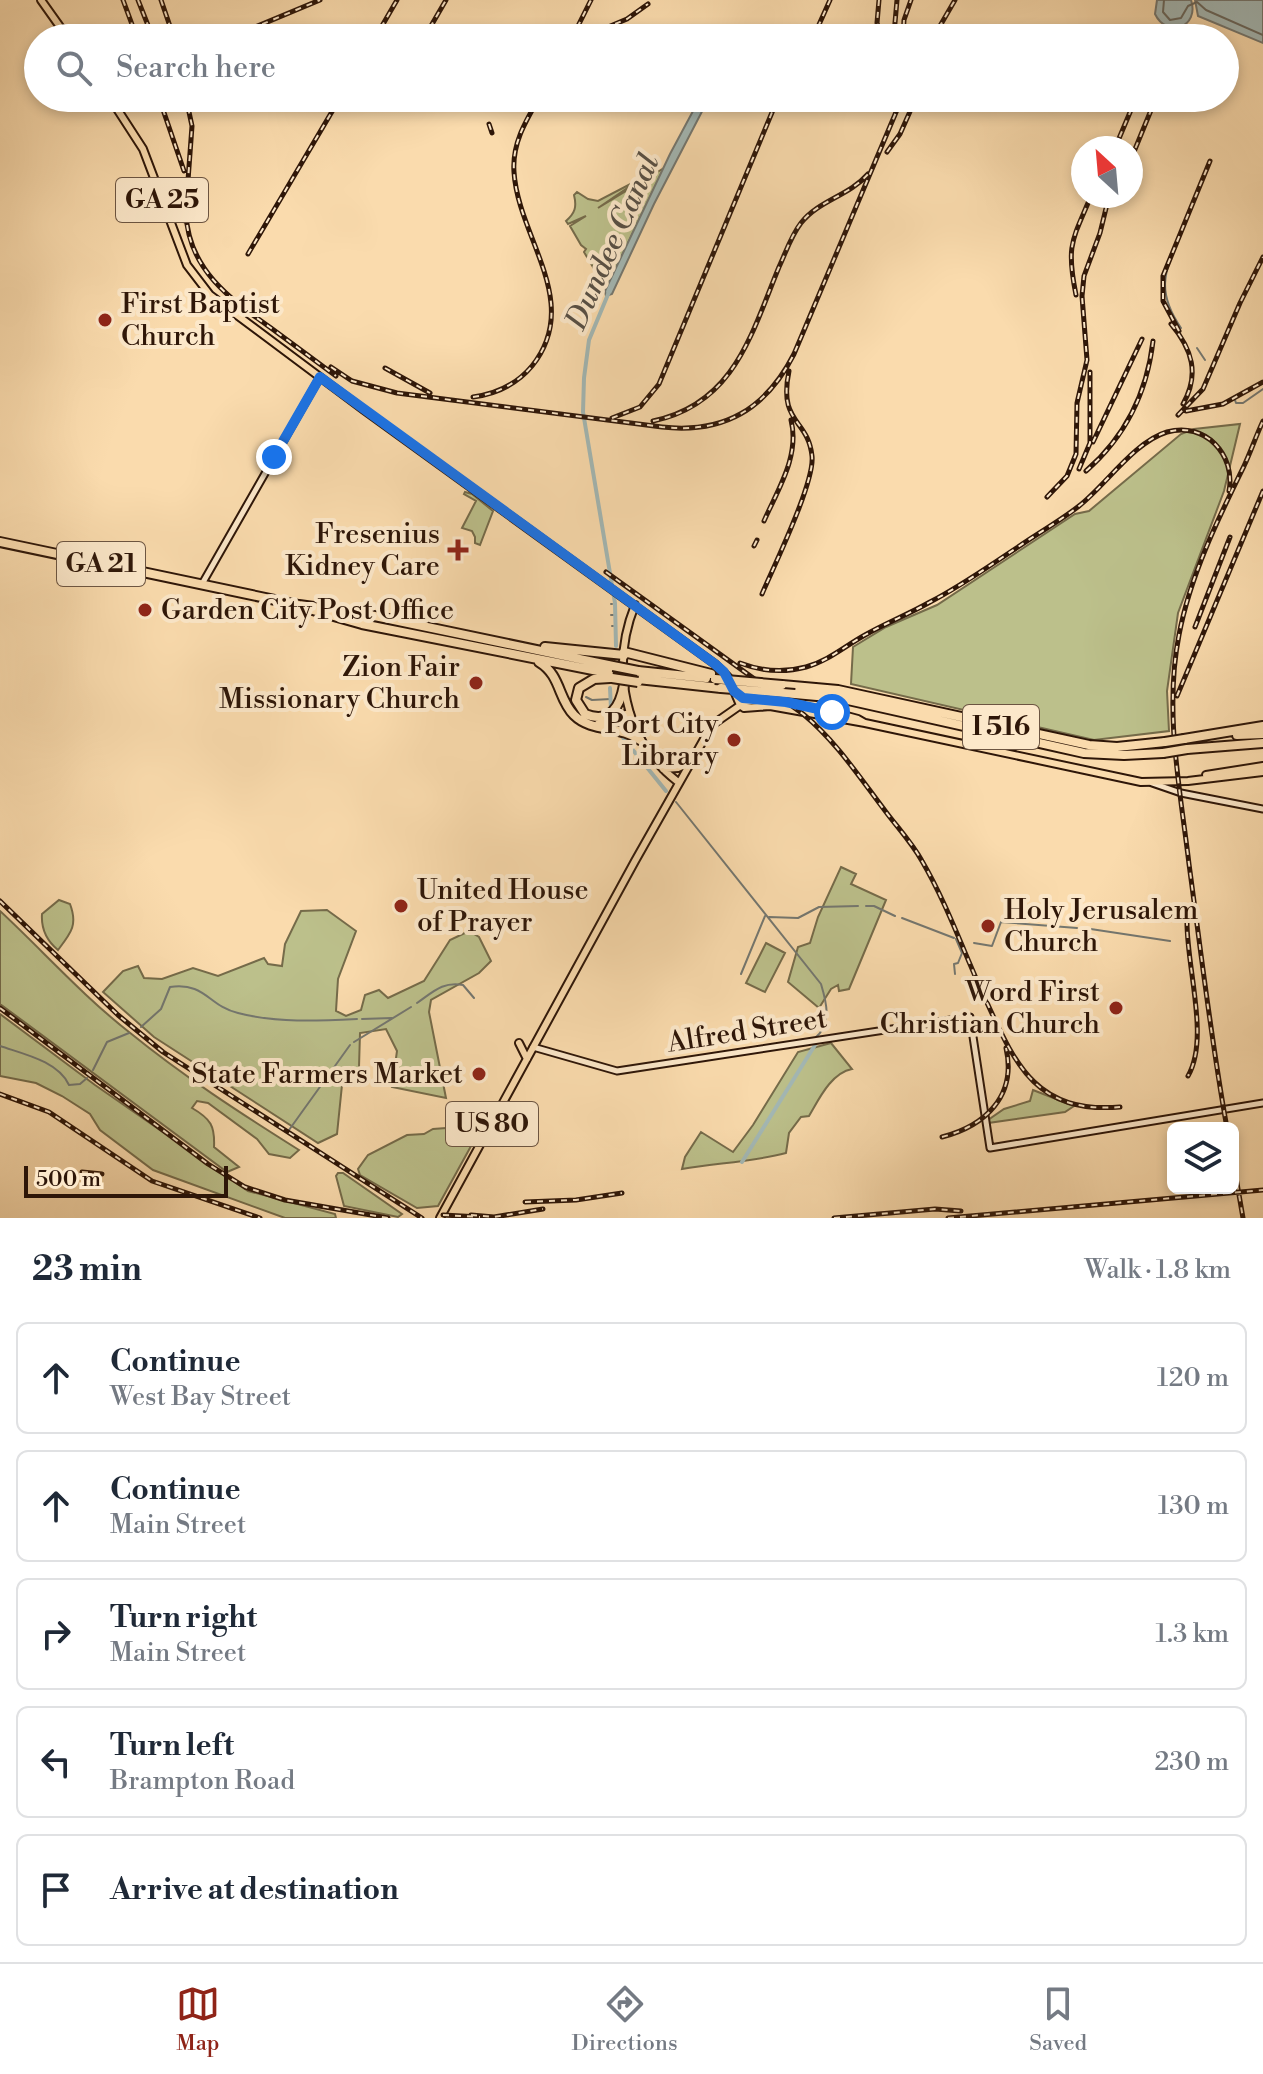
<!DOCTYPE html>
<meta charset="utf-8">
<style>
body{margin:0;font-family:"Libre Bodoni",serif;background:#f2f2f3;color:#1f2937}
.controls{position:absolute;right:24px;bottom:24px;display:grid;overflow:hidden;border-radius:12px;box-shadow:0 4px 12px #0003}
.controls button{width:72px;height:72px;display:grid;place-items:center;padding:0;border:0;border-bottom:2px solid #e0e1e3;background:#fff;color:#1f2937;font:40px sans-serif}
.compass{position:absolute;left:1071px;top:136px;width:72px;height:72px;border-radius:50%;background:#fff;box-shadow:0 4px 12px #0003;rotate:334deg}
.scale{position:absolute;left:24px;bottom:20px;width:204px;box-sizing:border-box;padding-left:8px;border:4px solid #2e1608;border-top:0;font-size:22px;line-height:28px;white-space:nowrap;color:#2e1608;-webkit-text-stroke:6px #fce8ca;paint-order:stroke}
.stop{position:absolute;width:24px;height:24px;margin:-18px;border:6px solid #1a73e8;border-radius:50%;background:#fff}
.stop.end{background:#1a73e8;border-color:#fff;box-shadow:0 2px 8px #0008}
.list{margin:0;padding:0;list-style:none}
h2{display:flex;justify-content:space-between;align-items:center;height:104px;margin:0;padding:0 32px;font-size:34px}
h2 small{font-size:26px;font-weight:400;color:#747a83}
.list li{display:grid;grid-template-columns:52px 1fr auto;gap:24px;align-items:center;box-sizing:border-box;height:112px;margin:0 16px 16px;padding:0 16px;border:2px solid #e0e1e3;border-radius:12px}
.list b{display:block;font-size:30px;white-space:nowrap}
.list p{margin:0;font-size:26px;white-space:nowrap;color:#747a83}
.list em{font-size:26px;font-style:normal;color:#747a83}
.icon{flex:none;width:44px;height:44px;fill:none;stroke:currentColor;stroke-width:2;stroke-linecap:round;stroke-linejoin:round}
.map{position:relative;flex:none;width:1263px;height:1218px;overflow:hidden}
.search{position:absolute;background:#fff;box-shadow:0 4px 12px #0003;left:24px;right:24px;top:24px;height:88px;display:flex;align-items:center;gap:20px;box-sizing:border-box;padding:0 28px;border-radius:44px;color:#747a83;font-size:30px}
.sheet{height:744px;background:#fff}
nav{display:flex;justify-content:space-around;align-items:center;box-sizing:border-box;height:112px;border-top:2px solid #e0e1e3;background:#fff;font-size:22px;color:#747a83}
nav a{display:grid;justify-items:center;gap:4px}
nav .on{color:#8f2418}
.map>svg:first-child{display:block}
.green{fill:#bcc08b;stroke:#756b4a;stroke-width:2}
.water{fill:#a3b8b5;stroke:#747770;stroke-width:2}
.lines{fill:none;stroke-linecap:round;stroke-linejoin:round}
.shore{stroke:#68675e;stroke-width:2}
.stream{stroke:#747770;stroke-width:2}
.canal{stroke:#a3b8b5;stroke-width:4}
.secondary-casing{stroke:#2e1608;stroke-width:9}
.primary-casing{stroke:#2e1608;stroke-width:10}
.highway-casing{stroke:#2e1608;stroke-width:12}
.secondary{stroke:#fce8ca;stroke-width:5}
.primary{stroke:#fadbad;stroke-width:6}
.highway{stroke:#fadbad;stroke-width:8}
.rail-casing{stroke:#2e1608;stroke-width:5}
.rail{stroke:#fce8ca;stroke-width:2;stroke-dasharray:6;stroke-linecap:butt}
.highway-bridge-casing{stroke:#2e1608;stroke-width:12;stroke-linecap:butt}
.highway-bridge{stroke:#fadbad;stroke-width:8}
.route{stroke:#1a73e8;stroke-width:10}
.poi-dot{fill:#8f2418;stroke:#fce8ca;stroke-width:3}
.labels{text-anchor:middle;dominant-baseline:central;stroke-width:8;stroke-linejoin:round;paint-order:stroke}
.shield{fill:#fce8ca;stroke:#6c5542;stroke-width:2}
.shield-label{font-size:26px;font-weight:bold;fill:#2e1608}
.poi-label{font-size:28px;fill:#2e1608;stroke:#fce8ca;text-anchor:end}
.street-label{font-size:28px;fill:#2e1608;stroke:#fce8ca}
.water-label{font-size:30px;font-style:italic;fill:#574f45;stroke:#fce8ca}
</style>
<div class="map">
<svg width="1263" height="1218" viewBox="0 0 1263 1218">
<rect width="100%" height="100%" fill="#fadbad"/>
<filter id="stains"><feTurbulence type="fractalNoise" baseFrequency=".0025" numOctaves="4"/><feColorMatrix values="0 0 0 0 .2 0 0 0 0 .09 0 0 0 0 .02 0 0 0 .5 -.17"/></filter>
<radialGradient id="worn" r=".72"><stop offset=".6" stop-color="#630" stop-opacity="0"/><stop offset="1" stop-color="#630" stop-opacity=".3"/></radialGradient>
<path class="green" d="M664,168L606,289L584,252L586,249L581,245L570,226L586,216L568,224L566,221C575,213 577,207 574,195L577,192L588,199L598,201L642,178L598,208Z
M1240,424L1224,491L1178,613L1167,691L1169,731L1094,740L851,684L853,647L886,627L937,605L1075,514L1089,511L1181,434L1194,429Z
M465,492L472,494L493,511L480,545L475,543V537L472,531L462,528L476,501L464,494Z
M841,867L856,874L851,884L886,900L849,989L839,991L838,985L831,989L819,1008L788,982L798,947L810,943L818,917Z
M59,900L70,904C78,925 71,933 58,950C47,941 41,929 42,914Z
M327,910L356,931L338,979L336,1011L346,1016L361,1010L365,995L379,990L388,998L424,981L450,940L469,931L479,937L491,961L479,973L431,1000L429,1012L446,1098L392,1087L397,1051L386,1029L360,1033L359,1067L342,1085L337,1134L318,1143L154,1037L103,992L123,971L138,966L144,978L162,979L193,968L218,976L264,958L268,964L282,966L285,944L301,911Z
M0,911C43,951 83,996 129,1032C183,1076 240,1113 299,1150L290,1158L269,1154L257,1139L208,1103L197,1101L192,1108C211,1119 215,1126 214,1147L239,1167L227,1172L0,1004Z
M766,943L785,953L765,992L746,983Z
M0,1014L95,1085L248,1191L335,1214L336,1218H285L153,1170L100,1130L90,1114L62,1096L36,1083L0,1076Z
M831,1043L852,1069C831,1073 819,1099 809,1116L801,1117L789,1133L786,1153C752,1162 717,1163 682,1169L685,1157L701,1132L733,1152L753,1125L798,1052Z
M1033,1090L1074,1106L1065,1112L988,1123V1120L1004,1109L1030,1101Z
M473,1126L478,1130L476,1137L438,1206L417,1208L360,1175L358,1169L368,1155L407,1135L424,1134L433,1129Z
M338,1173H343L402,1214L398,1217L344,1206L336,1176Z"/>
<path class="water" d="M1157,0H1191C1200,27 1167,39 1155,14Z
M1195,0H1263V43L1198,16Z
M700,98H709L654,204L612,294L606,296L605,291L670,154Z"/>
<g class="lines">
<path class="shore" d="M1164,0L1163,12L1170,20L1181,18L1188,6L1197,2L1206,10L1263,35"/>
<path class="stream" d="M1180,237C1163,273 1157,293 1181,328
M1197,348L1205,360
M1235,400L1236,403H1243L1263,389
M611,604H612
M611,615H613
M612,626H613
M586,697L592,700L611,699
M676,802L821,984C827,1004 832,1024 815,1038
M866,906H874L895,916
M769,917L798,918L819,907L858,906
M902,918L954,938
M1084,928L1170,941
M974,943L992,946L1001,922L1077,928
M741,974L765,916
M955,974L954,964L958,963L962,953L956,939
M417,1003C433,992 443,981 463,985L474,998
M362,1019L392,1018
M141,1027L161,1009L170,987C206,982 208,1006 238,1013C276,1023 318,1021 357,1019
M354,1042L411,1007
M0,1046C23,1054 58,1061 69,1085L80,1084L87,1078
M93,1070L107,1042L129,1033
M289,1130L350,1045"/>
<path class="canal" d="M609,292L589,340L584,378L583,412L615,603L616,646
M610,688L611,709
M620,734L666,791
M742,1162L815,1045"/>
<g class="secondary-casing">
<path id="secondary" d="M202,584L320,377
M1152,783L1181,793L1263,809
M533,1047L617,1071L970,1017L990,1148L1263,1103"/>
</g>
<g class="primary-casing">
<path id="primary" d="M41,0L68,38
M110,98L143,149L187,265L210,295L364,410L715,664L728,677L740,705
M635,605C610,667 624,741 678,782
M740,705L744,708L770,706L865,723L1141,782L1188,781L1263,772
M663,769L678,768L689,763
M1206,775L1263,766
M519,1043L527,1059
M440,1218L635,861L712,725L745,702L763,699L832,712L858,719L865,723"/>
</g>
<g class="highway-casing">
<path id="highway" d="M0,542L299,605L365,614L613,666
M309,609L362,624L613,674
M545,647L624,655
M624,652L711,674
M539,662C561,675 558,699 574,715C592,733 620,725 640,740
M638,671L706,678
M610,678L594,679L579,688L576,700L585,714C610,724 620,707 624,685
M638,679L721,688
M782,685L838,690L1089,745L1117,747L1165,742
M795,694L839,698L1084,753L1124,755L1163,753
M599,724L629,714
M1237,735L1263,734
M1184,739L1263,726
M1187,749L1263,743"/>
</g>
<use href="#secondary" class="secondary"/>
<use href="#primary" class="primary"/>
<use href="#highway" class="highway"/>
<g class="rail-casing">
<path id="rail" d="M123,0L137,38
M138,0L153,38
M161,0L174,38
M879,0L877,23L882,38
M894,34L897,0
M229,38L320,0
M375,38L397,0
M424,38L446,0
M572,38L591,0
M582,38L627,19L648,4
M813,38L830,0
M903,38L904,20L911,0
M933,38L955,0
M159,98L184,171
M517,103L522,98
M489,124L492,133
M1115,148L1136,98
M887,152L900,134L916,98
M1131,159L1156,98
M186,213C188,269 230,299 271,328C293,344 314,360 336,376
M185,221L192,126L186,98
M248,254L340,98
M1076,295C1066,245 1072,241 1091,196
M1171,324C1192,349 1200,374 1183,404
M1179,331L1163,301V276L1210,161
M331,367L352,381L397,393L662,427C724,434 766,409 794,354L902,98
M385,368L430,393
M473,397C496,394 517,384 532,366C583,302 518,238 514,172C512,144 525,122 539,98
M1186,411L1223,404L1263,382
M1178,415L1203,389L1240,303L1263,257
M612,418L640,407L659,384L778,98
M653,421C734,404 751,335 779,267C786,252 791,236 801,223C819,200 849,196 868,174
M1093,442L1142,339
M1079,469L1090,443V372
M1086,471C1126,436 1147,393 1153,341
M1047,497L1067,476L1076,454L1077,403L1087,360L1082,296L1084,276L1100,233L1109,196
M764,521C778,489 800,456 791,420
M754,546L757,540
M606,572L803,714C836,741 860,778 886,812C898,828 912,843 922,861C946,902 963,950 983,994C1014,1061 1033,1114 1120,1107
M762,594C774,566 815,482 812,456C808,418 778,424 789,371
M1195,627L1230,537
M740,663C761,671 784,673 806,667C828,661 845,646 865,635C886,623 909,614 930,602C961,586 989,566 1018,547C1038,533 1060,521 1079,506C1106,485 1134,442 1167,432C1205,421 1236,455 1229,491
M1177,696L1263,491
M0,901L118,1015L163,1052L422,1218
M1187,920C1186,966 1210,1038 1188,1076
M0,1008L208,1164L245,1187L285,1200L388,1218
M0,1094L49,1112L152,1181L260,1218
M1227,1128C1211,1040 1201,952 1189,864C1180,788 1164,711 1179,635C1190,576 1218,519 1244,466C1251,451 1256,436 1263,421
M942,1137C985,1126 1017,1096 1006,1048
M1233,1160L1243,1218
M82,1172L102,1174
M525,1202L576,1200L622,1193
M443,1215L480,1217
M471,1215L494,1217L543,1209
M834,1218L935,1209L961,1211
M948,1218L1263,1190"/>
</g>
<use href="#rail" class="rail"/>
<g class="highway-bridge-casing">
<path id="highway-bridge" d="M613,666L638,671
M612,678L638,682
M715,679L782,685
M721,688L795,694
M1165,742L1184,739
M1163,753L1187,749"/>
</g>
<use href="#highway-bridge" class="highway-bridge"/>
</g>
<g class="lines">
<path class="route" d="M274,457L320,377L715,664L724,672L734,691L743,698L786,702L832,712"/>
</g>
<g class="poi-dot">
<circle cx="105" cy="320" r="8"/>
<path d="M454 538h8v8h8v8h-8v8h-8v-8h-8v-8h8z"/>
<circle cx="145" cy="610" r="8"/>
<circle cx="476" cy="683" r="8"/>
<circle cx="734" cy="740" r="8"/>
<circle cx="401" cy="906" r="8"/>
<circle cx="988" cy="926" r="8"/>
<circle cx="1116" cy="1008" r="8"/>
<circle cx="479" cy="1074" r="8"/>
</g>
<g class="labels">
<g class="shield">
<rect x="116" y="178" width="92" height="44" rx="6"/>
<rect x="57" y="542" width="88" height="44" rx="6"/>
<rect x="963" y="705" width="76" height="44" rx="6"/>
<rect x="446" y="1102" width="92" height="44" rx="6"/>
</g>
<g class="shield-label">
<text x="162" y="200">GA 25</text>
<text x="101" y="564">GA 21</text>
<text x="1001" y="727">I 516</text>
<text x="492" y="1124">US 80</text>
</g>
<g class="poi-label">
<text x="121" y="304" text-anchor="start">First Baptist<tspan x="121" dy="32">Church</tspan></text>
<text x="440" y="534">Fresenius<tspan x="440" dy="32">Kidney Care</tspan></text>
<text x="161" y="610" text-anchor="start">Garden City Post Office</text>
<text x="460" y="667">Zion Fair<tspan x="460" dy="32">Missionary Church</tspan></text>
<text x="718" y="724">Port City<tspan x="718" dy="32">Library</tspan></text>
<text x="417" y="890" text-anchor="start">United House<tspan x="417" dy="32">of Prayer</tspan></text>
<text x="1004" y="910" text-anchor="start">Holy Jerusalem<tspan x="1004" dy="32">Church</tspan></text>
<text x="1100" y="992">Word First<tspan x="1100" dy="32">Christian Church</tspan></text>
<text x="463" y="1074">State Farmers Market</text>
</g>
<g class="street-label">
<text transform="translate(747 1031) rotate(-9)">Alfred Street</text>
</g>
<g class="water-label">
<text transform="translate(613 242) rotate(-66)">Dundee Canal</text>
</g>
</g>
<rect width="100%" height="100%" filter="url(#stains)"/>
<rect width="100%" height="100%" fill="url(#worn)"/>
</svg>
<div class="controls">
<button><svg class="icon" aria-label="layers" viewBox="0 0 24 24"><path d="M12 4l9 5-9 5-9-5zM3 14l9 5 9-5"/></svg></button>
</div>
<svg class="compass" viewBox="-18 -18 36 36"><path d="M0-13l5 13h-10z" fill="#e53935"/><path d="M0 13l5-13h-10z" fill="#747a83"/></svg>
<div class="scale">500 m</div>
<div class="stop" style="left:832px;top:712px"></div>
<div class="stop end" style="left:274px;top:457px"></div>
<div class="search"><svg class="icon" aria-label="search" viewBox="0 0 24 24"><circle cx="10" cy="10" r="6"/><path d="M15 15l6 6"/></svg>Search here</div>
</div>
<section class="sheet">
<h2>23 min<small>Walk · 1.8 km</small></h2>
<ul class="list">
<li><svg class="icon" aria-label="ahead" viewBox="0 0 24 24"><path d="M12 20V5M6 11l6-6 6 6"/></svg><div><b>Continue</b><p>West Bay Street</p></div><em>120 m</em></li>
<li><svg class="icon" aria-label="ahead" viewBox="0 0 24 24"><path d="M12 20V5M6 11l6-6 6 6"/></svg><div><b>Continue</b><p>Main Street</p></div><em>130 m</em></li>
<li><svg class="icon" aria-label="right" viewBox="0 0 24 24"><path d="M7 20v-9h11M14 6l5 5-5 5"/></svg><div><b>Turn right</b><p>Main Street</p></div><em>1.3 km</em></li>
<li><svg class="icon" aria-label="left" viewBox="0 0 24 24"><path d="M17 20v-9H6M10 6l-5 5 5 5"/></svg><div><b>Turn left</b><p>Brampton Road</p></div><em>230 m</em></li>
<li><svg class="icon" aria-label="arrive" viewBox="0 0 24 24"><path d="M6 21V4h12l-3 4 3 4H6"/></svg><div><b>Arrive at destination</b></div></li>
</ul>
</section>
<nav>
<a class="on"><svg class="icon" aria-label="map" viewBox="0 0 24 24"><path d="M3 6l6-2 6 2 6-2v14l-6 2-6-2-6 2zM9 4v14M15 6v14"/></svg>Map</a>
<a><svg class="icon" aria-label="directions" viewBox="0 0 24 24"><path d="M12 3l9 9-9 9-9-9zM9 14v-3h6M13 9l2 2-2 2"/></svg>Directions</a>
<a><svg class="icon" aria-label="saved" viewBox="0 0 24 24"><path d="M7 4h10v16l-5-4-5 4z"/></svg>Saved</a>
</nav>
